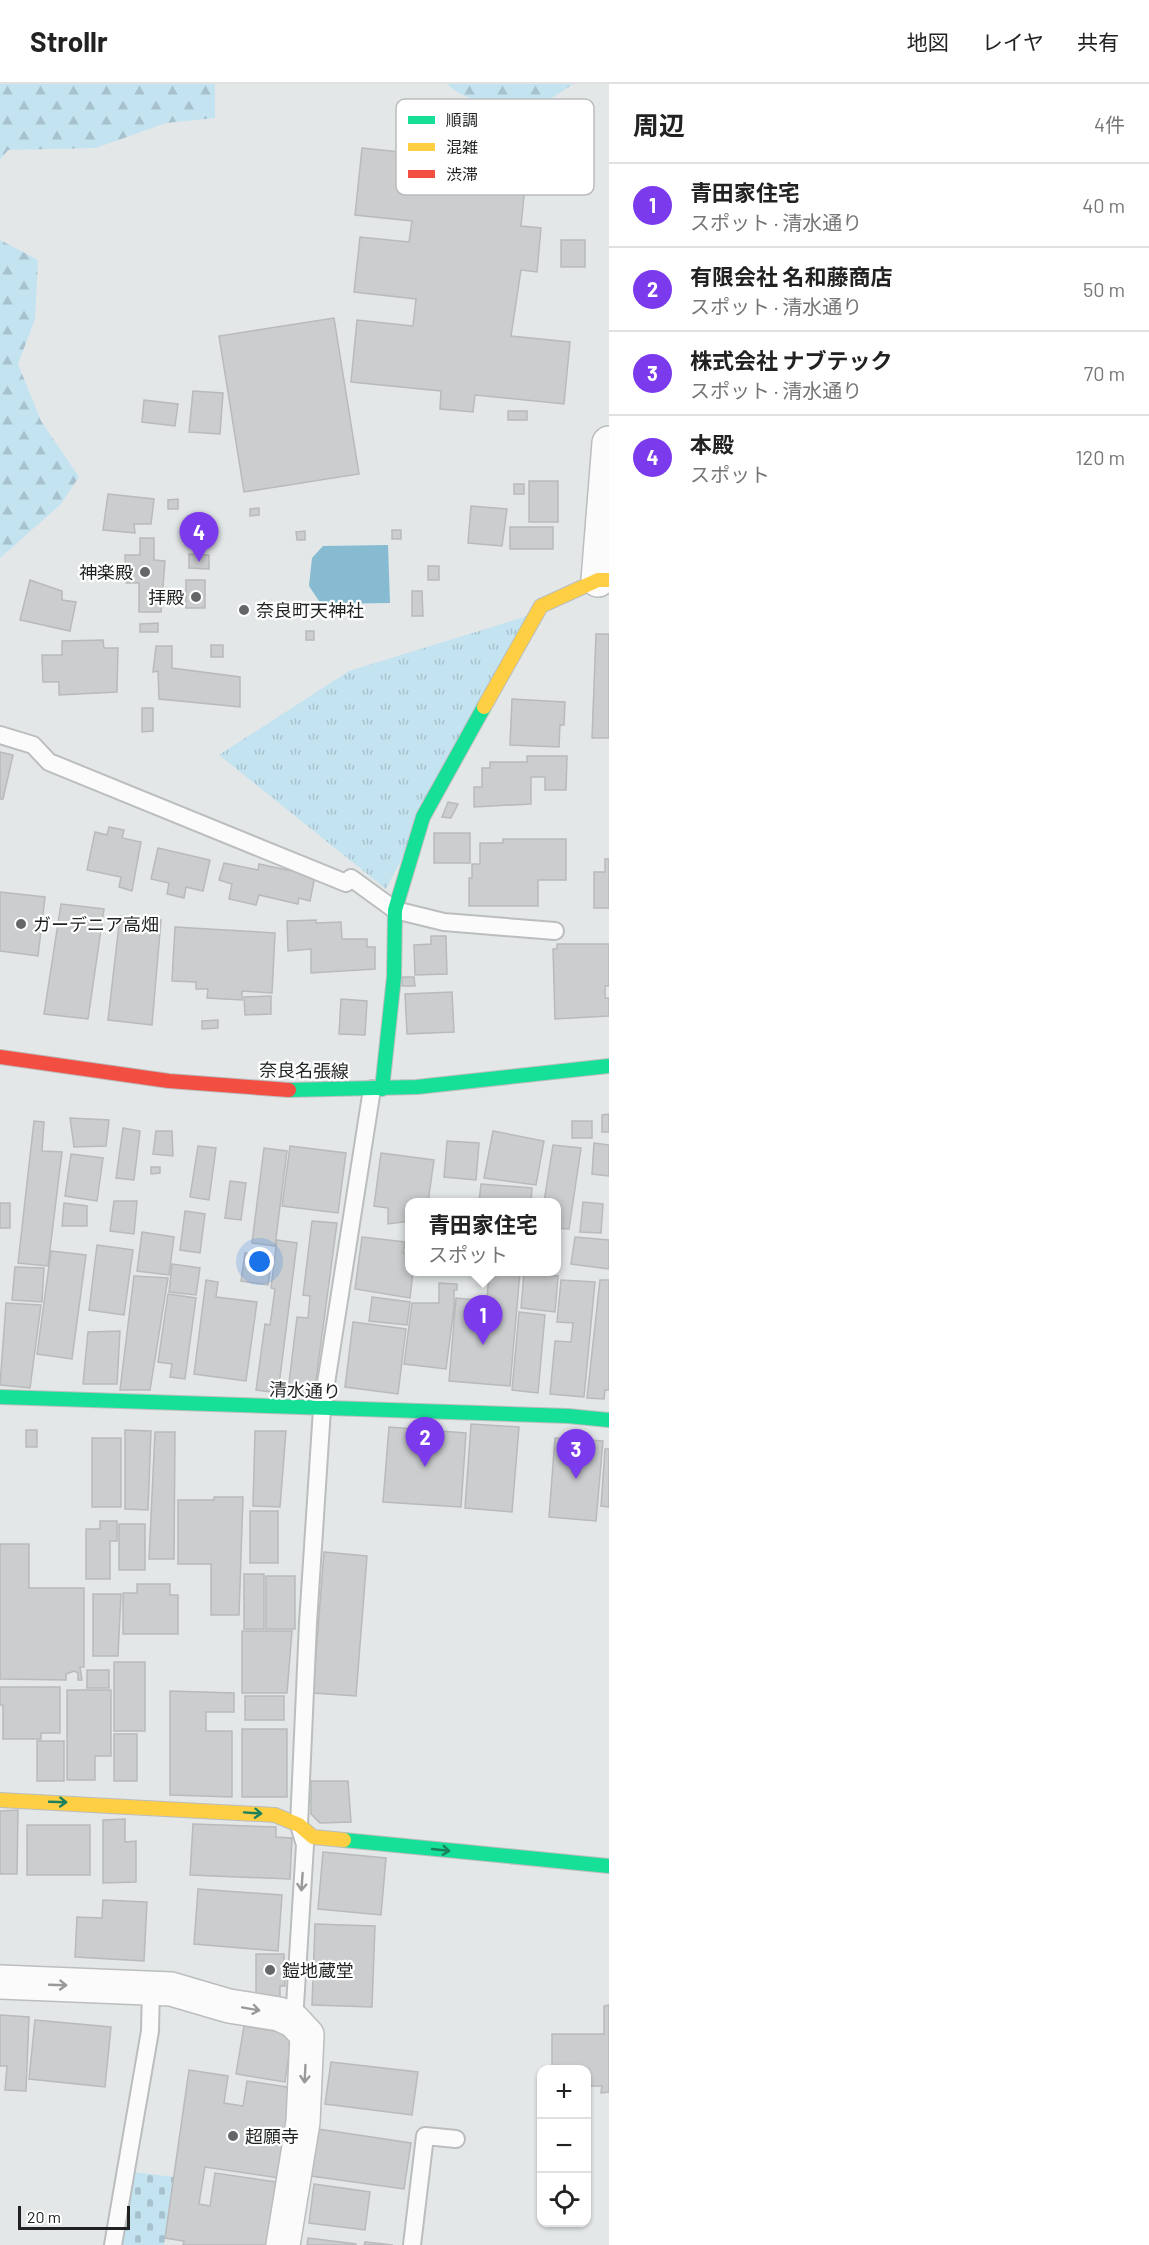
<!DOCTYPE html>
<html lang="ja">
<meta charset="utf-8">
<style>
body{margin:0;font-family:Barlow,"Noto Sans JP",sans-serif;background:#f2f2f2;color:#222}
.controls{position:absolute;right:18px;bottom:18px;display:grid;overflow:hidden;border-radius:12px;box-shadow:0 2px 4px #0004}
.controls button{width:54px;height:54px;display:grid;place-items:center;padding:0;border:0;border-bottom:2px solid #e0e0e0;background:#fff;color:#222;font:30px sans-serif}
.scale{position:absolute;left:18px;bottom:15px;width:112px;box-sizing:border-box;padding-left:6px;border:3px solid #1f2122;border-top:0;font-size:16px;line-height:21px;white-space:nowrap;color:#1f2122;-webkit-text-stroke:4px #fff;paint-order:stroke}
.you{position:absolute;left:260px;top:1178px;width:21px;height:21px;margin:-15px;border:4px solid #fff;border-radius:50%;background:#1a73e8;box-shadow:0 0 0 9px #1a73e833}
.badge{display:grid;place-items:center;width:39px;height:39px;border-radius:50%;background:#7c3aed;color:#fff;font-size:20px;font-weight:700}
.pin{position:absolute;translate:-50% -50px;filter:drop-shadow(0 2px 3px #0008)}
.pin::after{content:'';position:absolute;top:32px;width:21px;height:18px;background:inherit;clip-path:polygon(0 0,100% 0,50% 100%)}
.popup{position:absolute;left:405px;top:1114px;width:156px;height:78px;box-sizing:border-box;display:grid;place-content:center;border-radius:12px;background:#fff;filter:drop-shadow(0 2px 4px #0005);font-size:20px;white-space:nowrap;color:#767676}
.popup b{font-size:22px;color:#222}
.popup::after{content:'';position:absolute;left:50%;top:100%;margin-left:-12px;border:12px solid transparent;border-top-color:#fff}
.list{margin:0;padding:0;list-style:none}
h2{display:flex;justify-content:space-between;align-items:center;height:78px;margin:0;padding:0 24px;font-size:26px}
h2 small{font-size:20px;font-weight:400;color:#767676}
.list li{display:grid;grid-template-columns:39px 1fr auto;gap:18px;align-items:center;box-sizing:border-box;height:84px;padding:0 24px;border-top:2px solid #e0e0e0}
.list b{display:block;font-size:22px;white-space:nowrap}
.list p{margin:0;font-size:20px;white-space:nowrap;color:#767676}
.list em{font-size:20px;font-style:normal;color:#767676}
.icon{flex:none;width:33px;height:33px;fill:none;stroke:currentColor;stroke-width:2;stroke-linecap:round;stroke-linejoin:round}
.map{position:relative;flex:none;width:609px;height:2161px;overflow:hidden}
header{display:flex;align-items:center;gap:36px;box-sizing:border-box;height:84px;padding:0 30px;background:#fff;border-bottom:2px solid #e0e0e0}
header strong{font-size:28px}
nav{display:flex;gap:33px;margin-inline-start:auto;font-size:21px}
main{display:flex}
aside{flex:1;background:#fff}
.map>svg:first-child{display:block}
.grass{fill:url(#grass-tufts)}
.forest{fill:url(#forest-firs)}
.cemetery{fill:url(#cemetery-stones)}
.water{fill:#86bbd1}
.building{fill:#cbcdce;stroke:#b8babb;stroke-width:1.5}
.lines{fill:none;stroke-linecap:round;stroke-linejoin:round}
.lane-casing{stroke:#bbbdbe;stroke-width:20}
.street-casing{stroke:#bbbdbe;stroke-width:36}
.fast-casing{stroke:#bbbdbe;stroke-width:16}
.slow-casing{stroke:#bbbdbe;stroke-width:16}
.jam-casing{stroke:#bbbdbe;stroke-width:16}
.lane{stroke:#fbfbfc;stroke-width:16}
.street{stroke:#fbfbfc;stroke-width:33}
.fast{stroke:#16e098;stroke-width:14}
.slow{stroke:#ffcf43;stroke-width:14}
.jam{stroke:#f24e42;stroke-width:14}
.oneway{stroke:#1a805d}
.oneway2{stroke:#98999a}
.poi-dot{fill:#646667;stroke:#fff;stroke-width:2}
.labels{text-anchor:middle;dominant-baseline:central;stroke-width:4.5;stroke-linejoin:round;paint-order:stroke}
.poi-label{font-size:18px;fill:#1f2122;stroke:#fff;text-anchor:start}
.street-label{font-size:18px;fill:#1f2122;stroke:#fff}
.key{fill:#fff;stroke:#bcbcbd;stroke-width:1.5}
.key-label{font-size:16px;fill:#1f2122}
</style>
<header>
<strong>Strollr</strong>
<nav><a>地図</a><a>レイヤ</a><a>共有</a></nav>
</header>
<main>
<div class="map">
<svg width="609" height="2161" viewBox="0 0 609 2161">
<defs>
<pattern id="grass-tufts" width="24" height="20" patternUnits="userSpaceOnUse" patternTransform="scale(1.5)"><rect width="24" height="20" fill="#c3e3f1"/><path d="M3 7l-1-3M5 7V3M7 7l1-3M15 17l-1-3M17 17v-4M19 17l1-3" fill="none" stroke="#a7c2ce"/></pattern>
<pattern id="forest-firs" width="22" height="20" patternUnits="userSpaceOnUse" patternTransform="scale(1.5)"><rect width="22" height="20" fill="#c3e3f1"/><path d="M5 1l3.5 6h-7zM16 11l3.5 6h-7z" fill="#a7c2ce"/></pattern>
<pattern id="cemetery-stones" width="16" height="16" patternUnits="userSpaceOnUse" patternTransform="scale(1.5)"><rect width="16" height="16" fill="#c3e3f1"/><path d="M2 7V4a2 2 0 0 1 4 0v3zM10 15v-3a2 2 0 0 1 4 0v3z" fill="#a7c2ce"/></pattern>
</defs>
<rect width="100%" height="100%" fill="#e4e7e8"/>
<path class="grass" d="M531,531L386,805L219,671L349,587Z"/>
<path class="forest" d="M0,0H215V34L166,39L96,64L8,66L0,76Z
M447,0H573C565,6 537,24 527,25C504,28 463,16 447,0Z
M0,156L38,176L35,235L18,280L41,337L79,393L60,421L0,474Z"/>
<path class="cemetery" d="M133,2088L174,2093L164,2161H121Z"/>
<path class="water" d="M388,461L390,519L321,520L309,502L312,474L323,462Z"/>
<path class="building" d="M362,64L527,81L521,142L541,144L537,188L521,186L511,252L570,258L564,320L475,311L473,328L440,325L441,307L351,298L357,236L413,242L416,215L354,208L360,153L409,158L412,137L355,131Z
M561,156H585V183H561Z
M334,234L359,390L244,408L219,252Z
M193,307L223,309L220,350L189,348Z
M144,316L178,320L175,342L142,338Z
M508,327H527V336H508Z
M529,397H558V438H529Z
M514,400H524V410H514Z
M108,410L154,415L151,440H134L135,449L103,446Z
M178,415V425H168V416Z
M471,422L507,425L502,462L468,459Z
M259,424V431L250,432V425Z
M510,443H553V465H510Z
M392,446H401V455H392Z
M305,447V456H297L296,448Z
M140,454H154V476L165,477L161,528H139V499H126L125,471H140Z
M189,470L209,471V485L189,484Z
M428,482H439V496H428Z
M30,496L62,507V516L76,518L70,547L20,536Z
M186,496H205V524H186Z
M412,507H422L423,532H412Z
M158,539V548H140V540Z
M306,547H314V556H306Z
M596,550H609V654H592Z
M103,556L104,564H118L117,608L59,611V598H43L42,571H62V557Z
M211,561H223V573H211Z
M156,562H172V584L240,593V623L159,615L158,587L153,588Z
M512,615L565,618L564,641H560L559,663L510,661Z
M142,624H153V647L142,648Z
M0,668L13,671L3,715H0Z
M527,672H567L566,706H545V693H531V720L474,723V703H482V684H490V678H527Z
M448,718L458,720L451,734L442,733Z
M109,743L124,746L122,754L141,758L132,807L119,803L121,793L87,786L95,748L107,751Z
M434,749H470V779H434Z
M503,755H566V796H538V822H469V794H472V780H480V759H503Z
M158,764L210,776L203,807L186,803L184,814L167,810L169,799L151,795Z
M605,775H609V824H594V788H605Z
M224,779L258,786L259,780L315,792L310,817L299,814L298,820L259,811L256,821L229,815L232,800L219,796Z
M0,808L45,813L38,872L0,867Z
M61,820L104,825L88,935L44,930Z
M120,832L161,836L152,941L108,936Z
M316,836V839L341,838L342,855H367V863H375V885L311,889V865L288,867L287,837Z
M175,843L275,849L272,909L242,907V916L207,914L208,905H196V898L172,897Z
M431,852H446L447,890L415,891L414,861L431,860Z
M557,860H609V902H605V914H609V932L555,935L553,865H557Z
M402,893H414L415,902H402Z
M452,908L454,948L407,950L405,910Z
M271,912V930L245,931L244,913Z
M341,915L367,917L365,951L339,950Z
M218,936V944L202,945V937Z
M609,1030V1048H602V1031Z
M70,1034L109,1036L106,1062L74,1063Z
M34,1037L44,1038L42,1067L62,1068L48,1182L18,1179Z
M572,1037H592V1054H572Z
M123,1044L140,1047L134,1096L116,1094Z
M156,1047H172L173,1072L153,1070Z
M493,1047L544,1057L536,1101L484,1094Z
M447,1057L479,1059L476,1096L444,1093Z
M594,1059L609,1061V1092L592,1090Z
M553,1061L581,1064L569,1145L556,1144V1118H544Z
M198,1062L216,1064L209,1116L190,1113Z
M290,1062L346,1069L338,1129L282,1122Z
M264,1064L287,1067L275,1162L252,1159Z
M381,1069L434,1076L428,1118H410V1137L388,1140V1124L374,1122Z
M71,1070L103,1074L97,1117L65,1112Z
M151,1083H160V1089L151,1090Z
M230,1097L246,1099L241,1136L225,1134Z
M481,1100L532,1104L531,1118H479Z
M114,1117H137L134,1150L110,1147Z
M583,1118L603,1120L601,1149L580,1148Z
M0,1119H10V1144H0Z
M64,1119L87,1122V1142H62Z
M185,1127L205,1130L200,1169L180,1166Z
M312,1137L337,1139L314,1311L288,1307L297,1233L308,1234L310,1212L303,1211Z
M142,1148L174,1153L169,1191L137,1187Z
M362,1153L405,1158L403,1169L410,1170V1188H413L410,1214L355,1205Z
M575,1153L609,1156V1185L571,1180Z
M277,1156L297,1159L278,1309L256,1306L265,1240L270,1241L275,1205L271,1204Z
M97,1161L133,1166L124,1231L89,1226Z
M51,1167L86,1171L72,1275L37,1270Z
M245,1169L272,1172L268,1201L241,1197Z
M172,1180L200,1184L196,1211L169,1208Z
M15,1183L44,1184L42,1218L12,1216Z
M489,1188H520L510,1302L449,1297L456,1214L487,1217Z
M524,1189L558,1192L555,1228L521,1224Z
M134,1192L168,1194L150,1306H120Z
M206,1196L218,1198L216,1213L257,1218L246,1297L194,1290Z
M561,1196L595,1198L584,1313L550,1310L555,1257L571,1258L573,1239L557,1238Z
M600,1196H609V1306H605L604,1315L587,1314Z
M439,1199L457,1200V1206H454V1224L446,1285L404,1280L412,1219H439Z
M168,1210L196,1214L185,1295L170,1293L172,1280L158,1278Z
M372,1213L410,1218L407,1241L369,1237Z
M6,1219L41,1221L30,1304L0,1301Z
M519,1228L545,1231L538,1309L512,1306Z
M353,1238L406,1245L398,1310L345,1303Z
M120,1247L117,1300H83L88,1248Z
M471,1340L519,1343L512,1428L465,1424Z
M389,1343L466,1349L461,1423L383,1418Z
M26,1346H37V1363H26Z
M125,1346L151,1347L148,1426L125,1425Z
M255,1347H286L280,1423L253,1422Z
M155,1348H175L174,1475H149Z
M92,1354H121V1423H92Z
M555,1354L603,1357L596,1437L549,1433Z
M605,1365H609V1423L601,1422Z
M214,1413H243L239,1531H211V1480H178V1416H214Z
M250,1427H278V1479H250Z
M100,1437H117V1457H110V1495H86V1445H100Z
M119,1440H145V1486H119Z
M0,1460H29V1504H84V1583H80L82,1596H78V1589L74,1587L66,1590V1596L0,1595Z
M324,1468L367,1472L356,1612L313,1609Z
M244,1490H264V1545H244Z
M266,1492H295V1545H266Z
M137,1500H170V1511H178V1550H123V1509H137Z
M93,1510H121L118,1572H93Z
M242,1547H292L287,1609H242Z
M114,1578H145V1647H114Z
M87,1586H109V1604H87Z
M0,1603H60V1649H41V1655H3V1621H0Z
M67,1606H111V1672H95V1696H67Z
M170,1607L234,1609V1628H206V1647H232V1713L170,1711Z
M245,1612H284V1636H245Z
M242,1645H287V1713H242Z
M114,1650H137V1697H114Z
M37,1657H64V1697H37Z
M311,1697H348L351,1738L320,1739L311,1730Z
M18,1726L17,1790H0V1727Z
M125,1735V1758L136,1757V1798L103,1799V1736Z
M193,1740L276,1743V1753L292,1754L290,1795L190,1791Z
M27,1741H90V1791H27Z
M323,1768L386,1774L381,1831L318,1825Z
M198,1805L282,1811L278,1867L194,1860Z
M103,1816L147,1818L144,1877L75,1873L77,1833L102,1834Z
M315,1840L375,1842L372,1923L312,1921Z
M256,1870H284L285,1902H280V1913H256Z
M609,1921V2008L601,2009L602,2002H586V1986H552V1950H604V1922Z
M0,1931L29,1933L26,2007L5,2006L7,1982H0Z
M35,1936L111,1943L105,2003L29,1995Z
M244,1942L292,1950L285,1998L236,1990Z
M331,1978L418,1988L412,2031L325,2020Z
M189,1986L228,1992L224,2019L243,2022L247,1997L293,2004L279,2094L205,2083L199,2120L210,2122L215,2089L276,2098L267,2161H183L184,2157L165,2154Z
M318,2045L411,2059L404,2105L311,2092Z
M314,2100L370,2108L365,2146L309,2139Z
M308,2154L356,2160V2161H307Z
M365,2158L393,2161H364Z"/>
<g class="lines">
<g class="lane-casing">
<path id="lane" d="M0,651L33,661L49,678L346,799L351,794L395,826L444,838L555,847
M294,1937L305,1761L299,1741L308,1539L322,1325L372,1005
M113,2161L150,1947L151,1904
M412,2161L425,2052L456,2055"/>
</g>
<g class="street-casing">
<path id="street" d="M598,496L609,359
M0,1898L171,1905L229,1922L279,1930L294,1937L307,1951L303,2038L283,2161"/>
</g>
<g class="fast-casing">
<path id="fast" d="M382,1005L394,893L395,826L423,733L484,623
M289,1006L417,1003L609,982
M0,1313L568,1332L609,1336
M344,1756L609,1782"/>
</g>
<g class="slow-casing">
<path id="slow" d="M484,623L541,522L598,496H609
M0,1716L275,1731L299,1741L313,1753L344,1756"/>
</g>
<g class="jam-casing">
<path id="jam" d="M0,973L169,997L289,1006"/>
</g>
<use href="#lane" class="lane"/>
<use href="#street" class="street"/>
<use href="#fast" class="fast"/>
<use href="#slow" class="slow"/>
<use href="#jam" class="jam"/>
</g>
<defs><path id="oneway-shaft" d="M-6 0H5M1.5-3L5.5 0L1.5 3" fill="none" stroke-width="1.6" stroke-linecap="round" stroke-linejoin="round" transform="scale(1.5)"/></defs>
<g class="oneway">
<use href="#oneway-shaft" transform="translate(58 1718) rotate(2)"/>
<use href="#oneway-shaft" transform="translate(253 1729) rotate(4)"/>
<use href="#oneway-shaft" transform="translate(441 1766) rotate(6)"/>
</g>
<g class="oneway2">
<use href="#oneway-shaft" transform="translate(302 1798) rotate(94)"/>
<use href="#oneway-shaft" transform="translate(58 1901) rotate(2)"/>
<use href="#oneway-shaft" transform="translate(251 1925) rotate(10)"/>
<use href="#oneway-shaft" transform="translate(305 1990) rotate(93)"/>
</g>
<g class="poi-dot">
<circle cx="145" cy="488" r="6"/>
<circle cx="196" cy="513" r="6"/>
<circle cx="244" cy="526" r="6"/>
<circle cx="21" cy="840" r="6"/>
<circle cx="270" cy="1886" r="6"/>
<circle cx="233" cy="2052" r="6"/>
</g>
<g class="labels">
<g class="poi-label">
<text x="133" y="488" text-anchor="end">神楽殿</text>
<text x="184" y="513" text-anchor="end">拝殿</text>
<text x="256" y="526">奈良町天神社</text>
<text x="33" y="840">ガーデニア高畑</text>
<text x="282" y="1886">鎧地蔵堂</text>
<text x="245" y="2052">超願寺</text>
</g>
<g class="street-label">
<text transform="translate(304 986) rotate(1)">奈良名張線</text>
<text transform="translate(305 1306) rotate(2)">清水通り</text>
</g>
</g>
<rect x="396" y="15" width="198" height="96" rx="9" class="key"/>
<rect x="408" y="32" width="27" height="8" fill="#16e098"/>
<rect x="408" y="59" width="27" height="8" fill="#ffcf43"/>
<rect x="408" y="86" width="27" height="8" fill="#f24e42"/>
<g class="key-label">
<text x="446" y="42">順調</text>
<text x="446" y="69">混雑</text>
<text x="446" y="96">渋滞</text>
</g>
</svg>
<div class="controls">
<button>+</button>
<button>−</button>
<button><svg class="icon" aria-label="locate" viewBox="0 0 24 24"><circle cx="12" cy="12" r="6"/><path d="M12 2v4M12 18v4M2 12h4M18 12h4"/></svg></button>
</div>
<div class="scale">20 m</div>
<div class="you"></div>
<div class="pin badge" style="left:483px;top:1261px">1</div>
<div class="popup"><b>青田家住宅</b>スポット</div>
<div class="pin badge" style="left:425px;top:1383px">2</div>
<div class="pin badge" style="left:576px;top:1395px">3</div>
<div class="pin badge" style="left:199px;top:478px">4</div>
</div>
<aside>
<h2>周辺<small>4件</small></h2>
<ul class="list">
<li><span class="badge">1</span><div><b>青田家住宅</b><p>スポット · 清水通り</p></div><em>40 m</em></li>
<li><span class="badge">2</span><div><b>有限会社 名和藤商店</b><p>スポット · 清水通り</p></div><em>50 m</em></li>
<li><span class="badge">3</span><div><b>株式会社 ナブテック</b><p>スポット · 清水通り</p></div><em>70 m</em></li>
<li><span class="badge">4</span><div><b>本殿</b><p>スポット</p></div><em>120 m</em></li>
</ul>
</aside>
</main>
